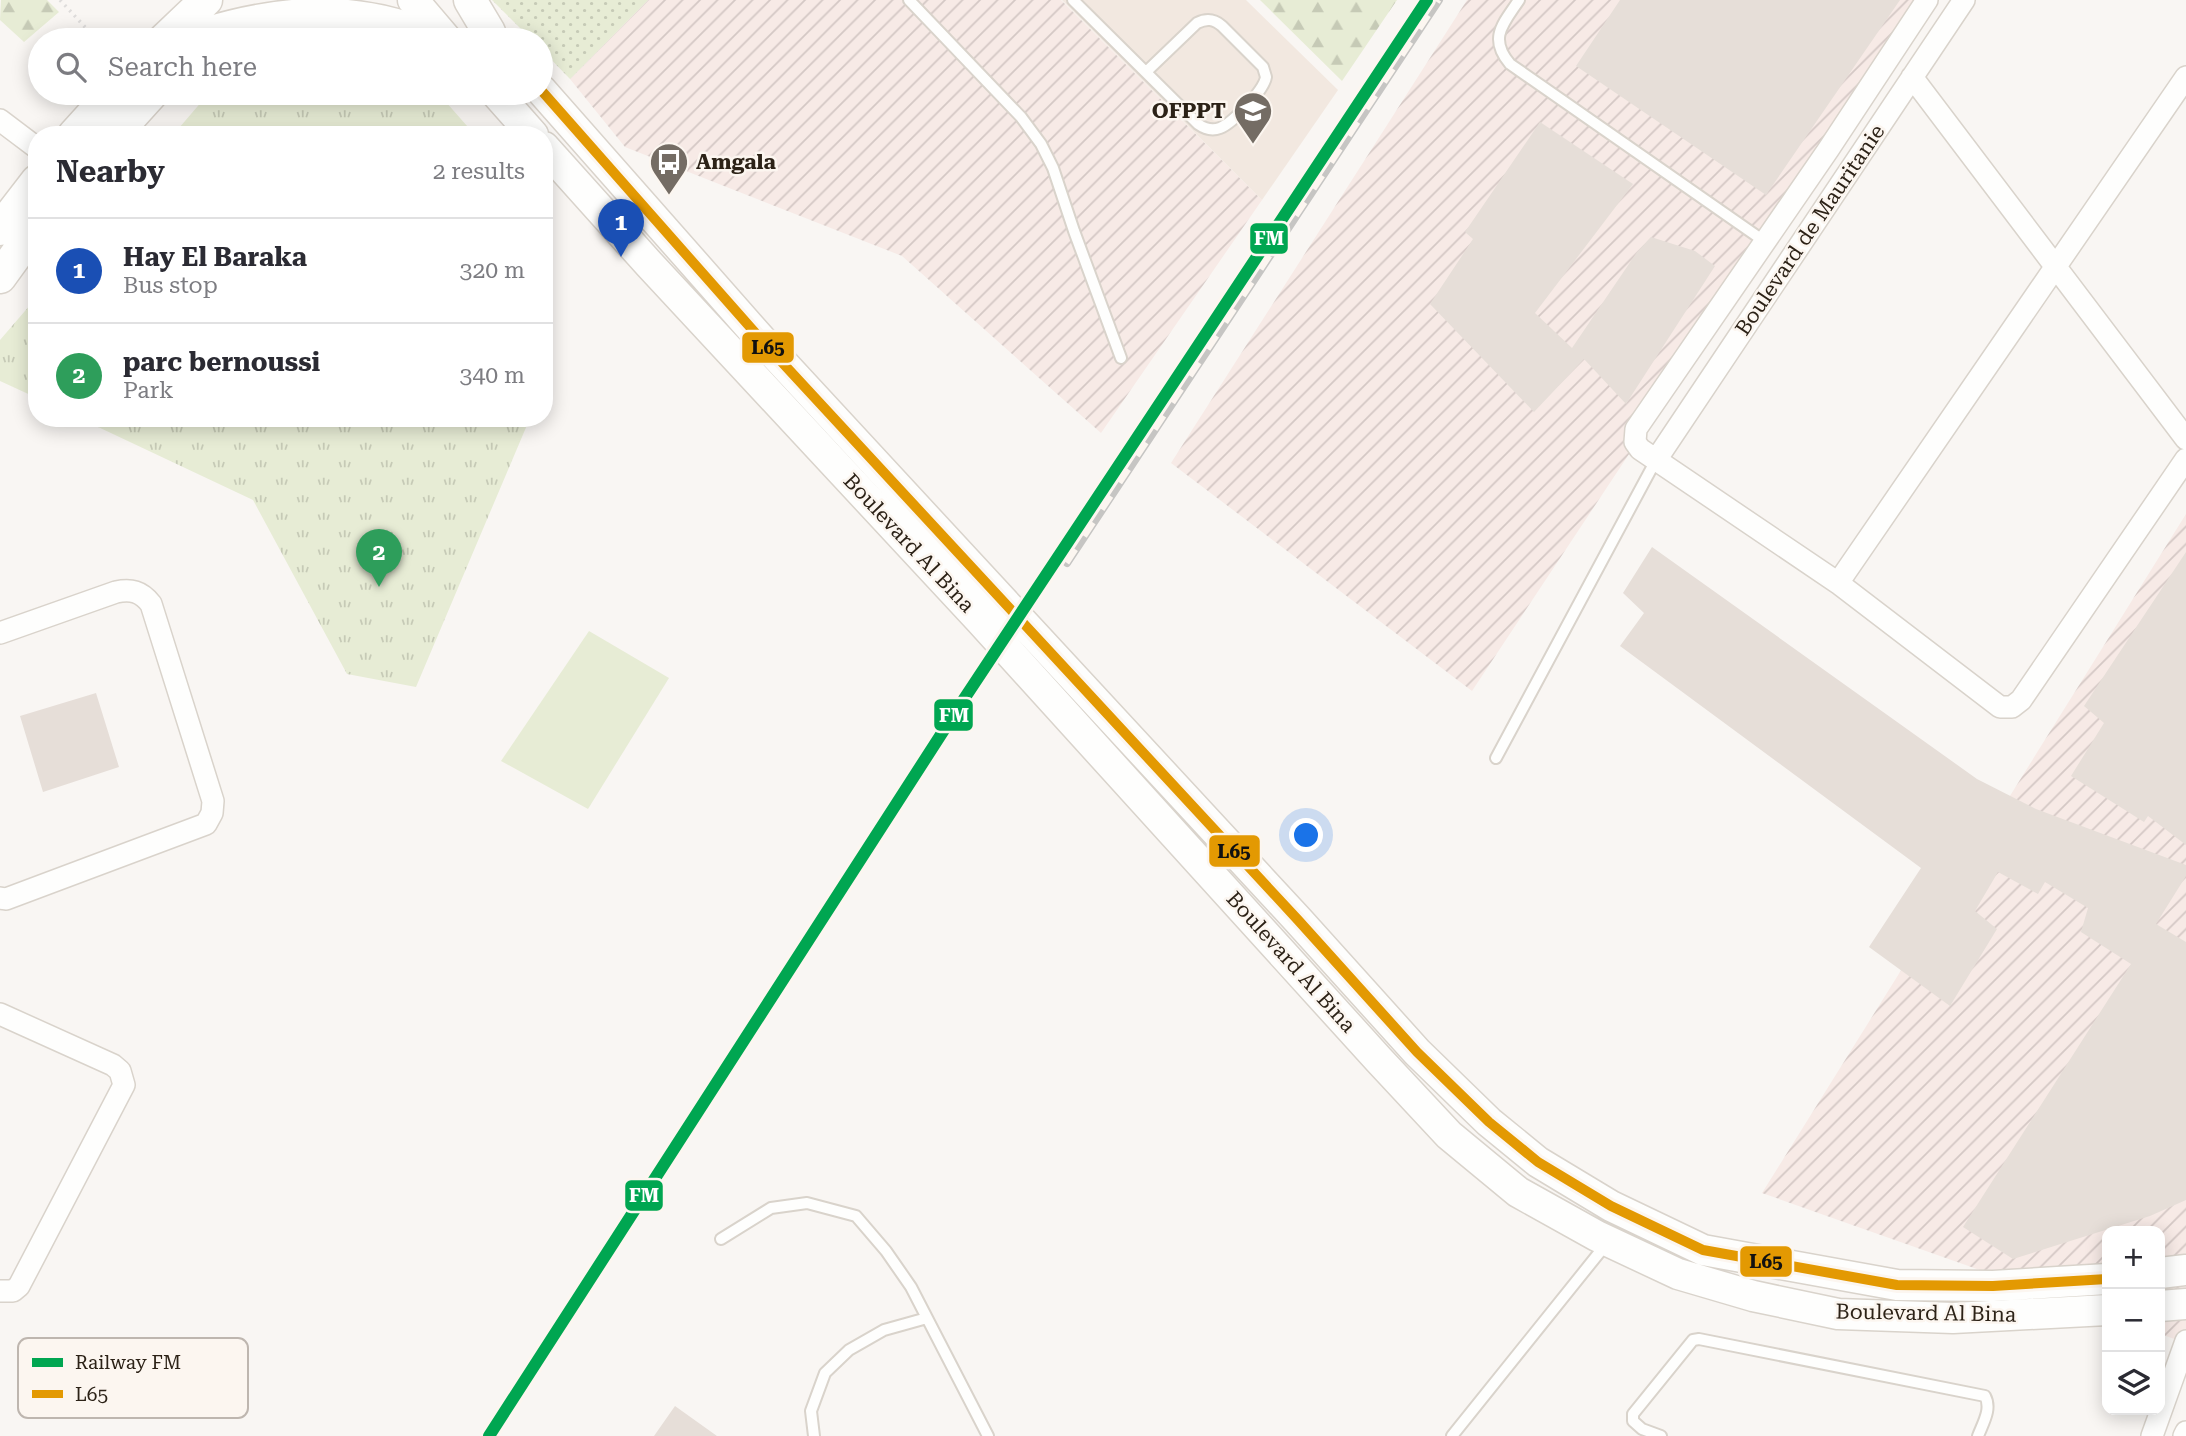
<!DOCTYPE html>
<meta charset="utf-8">
<style>
body{margin:0;font-family:"Roboto Serif",serif;background:#f7f7f7;color:#2b2b33}
.controls{position:absolute;right:21px;bottom:21px;display:grid;overflow:hidden;border-radius:14px;box-shadow:0 4px 18px #0003}
.controls button{width:63px;height:63px;display:grid;place-items:center;padding:0;border:0;border-bottom:2px solid #e1e1e2;background:#fff;color:#2b2b33;font:35px sans-serif}
.you{position:absolute;left:1307px;top:836px;width:24px;height:24px;margin:-18px;border:5px solid #fff;border-radius:50%;background:#1a73e8;box-shadow:0 0 0 10px #1a73e833}
.badge{display:grid;place-items:center;width:46px;height:46px;border-radius:50%;background:#111827;color:#fff;font-size:23px;font-weight:700}
.pin{position:absolute;translate:-50% -58px;filter:drop-shadow(0 2px 4px #0008)}
.pin::after{content:'';position:absolute;top:37px;width:24px;height:21px;background:inherit;clip-path:polygon(0 0,100% 0,50% 100%)}
.list{margin:0;padding:0;list-style:none}
h2{display:flex;justify-content:space-between;align-items:center;height:91px;margin:0;padding:0 28px;font-size:30px}
h2 small{font-size:23px;font-weight:400;color:#7c7c81}
.list li{display:grid;grid-template-columns:46px 1fr auto;gap:21px;align-items:center;box-sizing:border-box;height:105px;padding:0 28px;border-top:2px solid #e1e1e2}
.list b{display:block;font-size:26px;white-space:nowrap}
.list p{margin:0;font-size:23px;white-space:nowrap;color:#7c7c81}
.list em{font-size:23px;font-style:normal;color:#7c7c81}
.icon{flex:none;width:38px;height:38px;fill:none;stroke:currentColor;stroke-width:2;stroke-linecap:round;stroke-linejoin:round}
.map{position:relative;flex:none;width:2186px;height:1436px;overflow:hidden}
.search{position:absolute;background:#fff;box-shadow:0 4px 18px #0003;left:28px;top:28px;width:525px;height:77px;display:flex;align-items:center;gap:18px;box-sizing:border-box;padding:0 24px;border-radius:38px;color:#7c7c81;font-size:26px}
.panel{position:absolute;background:#fff;box-shadow:0 4px 18px #0003;left:28px;top:126px;width:525px;height:301px;border-radius:28px}
.map>svg:first-child{display:block}
.industrial{fill:url(#industrial-furrows)}
.built{fill:#f2e8e0}
.grass{fill:url(#grass-tufts)}
.forest{fill:url(#forest-firs)}
.garden{fill:url(#garden-dots)}
.pitch{fill:#e7ecd5}
.building{fill:#e6ded8}
.lines{fill:none;stroke-linecap:round;stroke-linejoin:round}
.service-casing{stroke:#d9d3cb;stroke-width:14}
.minor-casing{stroke:#d9d3cb;stroke-width:24}
.secondary-casing{stroke:#d9d3cb;stroke-width:33}
.primary-casing{stroke:#d9d3cb;stroke-width:35}
.path{stroke:#dedcdb;stroke-width:3.5;stroke-dasharray:2 5;stroke-linecap:butt}
.service{stroke:#fefefd;stroke-width:10}
.minor{stroke:#fefefd;stroke-width:21}
.secondary{stroke:#fefefd;stroke-width:30}
.primary{stroke:#fefefd;stroke-width:32}
.rail-casing{stroke:#c6c5c3;stroke-width:8}
.rail{stroke:#fcf6f0;stroke-width:5;stroke-dasharray:16;stroke-linecap:butt}
.bus-1-casing{stroke:#fcf6f0;stroke-width:16}
.bus-1{stroke:#e39902;stroke-width:10}
.rail-1-casing{stroke:#fcf6f0;stroke-width:18}
.rail-1{stroke:#00a651;stroke-width:12}
.labels{text-anchor:middle;dominant-baseline:central;stroke-width:5;stroke-linejoin:round;paint-order:stroke}
.poi-label{font-size:21px;font-weight:bold;fill:#2c2217;stroke:#fcf6f0;text-anchor:end}
.street-label{font-size:21px;fill:#2c2217;stroke:#fcf6f0}
.key{fill:#fcf6f0;stroke:#beb6af;stroke-width:2}
.key-label{font-size:19px;fill:#2c2217}
.line-badge{stroke:#fcf6f0;stroke-width:2.5}
.badge-label{font-size:19px;text-anchor:middle;font-weight:bold;fill:#fff}
.pale-badge-label{font-size:19px;text-anchor:middle;font-weight:bold;fill:#111}
</style>
<div class="map">
<svg width="2186" height="1436" viewBox="0 0 2186 1436">
<defs>
<pattern id="industrial-furrows" width="10" height="10" patternUnits="userSpaceOnUse" patternTransform="scale(1.75)"><rect width="10" height="10" fill="#f7eae6"/><path d="M-1 1l2-2M0 10L10 0M9 11l2-2" fill="none" stroke="#d4c8c5"/></pattern>
<pattern id="grass-tufts" width="24" height="20" patternUnits="userSpaceOnUse" patternTransform="scale(1.75)"><rect width="24" height="20" fill="#e7ecd5"/><path d="M3 7l-1-3M5 7V3M7 7l1-3M15 17l-1-3M17 17v-4M19 17l1-3" fill="none" stroke="#c6cab6"/></pattern>
<pattern id="forest-firs" width="22" height="20" patternUnits="userSpaceOnUse" patternTransform="scale(1.75)"><rect width="22" height="20" fill="#e7ecd5"/><path d="M5 1l3.5 6h-7zM16 11l3.5 6h-7z" fill="#c6cab6"/></pattern>
<pattern id="garden-dots" width="8" height="8" patternUnits="userSpaceOnUse" patternTransform="scale(1.75)"><rect width="8" height="8" fill="#e7ecd5"/><path d="M2 2h.1M6 6h.1" fill="none" stroke="#c6cab6" stroke-width="1.8" stroke-linecap="round"/></pattern>
</defs>
<rect width="100%" height="100%" fill="#f9f6f3"/>
<path class="industrial" d="M648,0H1061L1262,200L1101,433L902,256L625,147L570,79Z
M1467,0H1930L1472,691L1171,463Z
M2186,514V1343L2160,1334V1231H2107V1315L1762,1193Z"/>
<path class="built" d="M1062,0H1246L1338,90L1262,200Z"/>
<path class="grass" d="M340,0H357L392,40H275Z
M209,93H438L475,135H173Z
M37,297V398L0,381V340Z
M544,301L553,361L544,383Z
M79,418H530L416,687L347,674L253,500Z"/>
<path class="forest" d="M1,0H47L59,12L24,42L0,20Z
M1260,0H1397L1342,81Z"/>
<path class="garden" d="M492,0H648L570,79L541,49V40H532Z"/>
<path class="pitch" d="M589,631L669,678L588,809L501,761Z"/>
<path class="building" d="M1620,0H1900L1766,195L1576,66Z
M1540,122L1633,184L1535,313L1572,348L1637,252L1651,237L1695,251L1715,266L1626,404L1584,359L1534,412L1430,304L1473,239L1465,232Z
M1652,547L1977,779L2036,809L2186,865V876L2156,924L2186,942V1200L2150,1216L2013,1259L1963,1227L2131,964L2081,932L2088,908L2045,882L2038,894L1998,872L1975,911L1997,929L1950,1006L1869,947L1921,868L1620,646L1644,613L1623,593Z
M2186,552V845L2148,816L2144,822L2071,776L2104,723L2084,706Z
M96,693L119,767L43,792L20,716Z
M675,1406L717,1436H654Z"/>
<g class="lines">
<g class="service-casing">
<path id="service" d="M909,0L1021,117L1041,144L1053,168L1074,231L1121,358
M1073,0L1198,124C1205,129 1212,131 1220,128C1233,123 1264,90 1266,77L1263,67L1222,26C1214,19 1207,18 1197,23L1146,72
M1519,0C1503,24 1488,38 1510,64L1764,241
M1496,758L1656,460
M721,1239L771,1208L807,1203L856,1216L886,1251L911,1287L988,1436
M814,1436L811,1411L825,1373L849,1350L884,1330L927,1318
M1452,1436L1607,1243
M1661,1436L1642,1429L1633,1421V1414L1693,1340L1699,1339L1985,1396C1992,1409 1983,1423 1978,1436"/>
</g>
<g class="minor-casing">
<path id="minor" d="M1927,0L1828,150L1636,429L1635,442L1640,449L1838,583L2000,707H2012L2021,700L2186,459
M1912,77L2186,439
M0,120L37,148
M1656,460L1964,0
M1838,583L2186,77
M0,633L116,592C131,589 141,591 151,604L213,801L212,813L206,824L6,899L0,898
M0,1014L113,1065L120,1071L124,1085L19,1286L13,1291H0
M2152,1436L2186,1341
M2184,1436L2186,1432"/>
</g>
<g class="secondary-casing">
<path id="secondary" d="M413,0L447,40
M541,90L765,344L1298,920L1417,1052L1489,1122L1538,1162L1611,1206L1703,1250L1897,1285L1993,1286L2107,1279
M496,93L533,135
M544,147L649,264L980,620L1379,1060L1449,1135L1518,1192L1597,1236L1678,1274L1753,1296L1838,1314L1953,1318L2107,1310
M2160,1273L2186,1270
M2160,1306L2186,1304"/>
</g>
<g class="primary-casing">
<path id="primary" d="M470,0L489,32
M208,33C288,9 361,6 438,40
M164,40L206,0
M74,135L112,93
M114,135L152,93
M0,229L37,181
M0,277L37,226"/>
</g>
<path class="path" d="M60,0L97,40"/>
<use href="#service" class="service"/>
<use href="#minor" class="minor"/>
<use href="#secondary" class="secondary"/>
<use href="#primary" class="primary"/>
<g class="rail-casing">
<path id="rail" d="M1067,563L1439,0"/>
</g>
<use href="#rail" class="rail"/>
<g class="bus-1-casing">
<path id="bus-1" d="M541,90L765,344L1298,920L1417,1052L1489,1122L1538,1162L1611,1206L1703,1250L1897,1285L1993,1286L2107,1279"/>
</g>
<use href="#bus-1" class="bus-1"/>
<g class="rail-1-casing">
<path id="rail-1" d="M489,1436L962,702L1427,0"/>
</g>
<use href="#rail-1" class="rail-1"/>
</g>
<defs>
<g id="university-pin" transform="scale(2.0125)"><path d="M0 17L-7.5 6A9.5 9.5 0 1 1 7.5 6Z" fill="#746c64" stroke="#fcf6f0"/><path d="M0-5L7-2L0 1L-7-2ZM-4 1L0 2.5L4 1V4Q0 6-4 4Z" fill="#fff"/></g>
<g id="bus-pin" transform="scale(2.0125)"><path d="M0 17L-7.5 6A9.5 9.5 0 1 1 7.5 6Z" fill="#746c64" stroke="#fcf6f0"/><path d="M-5-6H5V4H4V6H2V4H-2V6H-4V4H-5ZM-3.5-4V0h7V-4ZM-3.5 1.2v1.5H-2V1.2ZM2 1.2v1.5H3.5V1.2Z" fill="#fff"/></g>
</defs>
<g fill-rule="evenodd">
<use href="#university-pin" x="1253" y="111"/>
<use href="#bus-pin" x="669" y="162"/>
</g>
<g class="labels">
<g class="poi-label">
<text x="1226" y="111">OFPPT</text>
<text x="696" y="162" text-anchor="start">Amgala</text>
</g>
<g class="street-label">
<text transform="translate(1810 230) rotate(-56)">Boulevard de Mauritanie</text>
<text transform="translate(909 543) rotate(47)">Boulevard Al Bina</text>
<text transform="translate(1291 962) rotate(48)">Boulevard Al Bina</text>
<text transform="translate(1926 1313) rotate(1)">Boulevard Al Bina</text>
</g>
</g>
<rect x="18" y="1338" width="230" height="80" rx="10" class="key"/>
<rect x="32" y="1358" width="31" height="9" fill="#00a651"/>
<rect x="32" y="1390" width="31" height="8" fill="#e39902"/>
<g class="key-label">
<text x="75" y="1369">Railway FM</text>
<text x="75" y="1401">L65</text>
</g>
<g class="line-badge">
<rect x="1249" y="222" width="40" height="33" rx="7" fill="#00a651"/>
<rect x="741" y="331" width="54" height="33" rx="7" fill="#e39902"/>
<rect x="933" y="698" width="41" height="34" rx="7" fill="#00a651"/>
<rect x="1208" y="834" width="53" height="34" rx="7" fill="#e39902"/>
<rect x="624" y="1179" width="40" height="33" rx="7" fill="#00a651"/>
<rect x="1739" y="1245" width="54" height="33" rx="7" fill="#e39902"/>
</g>
<g class="badge-label">
<text x="1269" y="245">FM</text>
<text x="954" y="722">FM</text>
<text x="644" y="1202">FM</text>
</g>
<g class="pale-badge-label">
<text x="768" y="354">L65</text>
<text x="1234" y="858">L65</text>
<text x="1766" y="1268">L65</text>
</g>
</svg>
<div class="controls">
<button>+</button>
<button>−</button>
<button><svg class="icon" aria-label="layers" viewBox="0 0 24 24"><path d="M12 4l9 5-9 5-9-5zM3 14l9 5 9-5"/></svg></button>
</div>
<div class="you"></div>
<div class="pin badge" style="left:621px;top:257px;background:#1a4fb4">1</div>
<div class="pin badge" style="left:379px;top:587px;background:#2e9e5b">2</div>
<div class="search"><svg class="icon" aria-label="search" viewBox="0 0 24 24"><circle cx="10" cy="10" r="6"/><path d="M15 15l6 6"/></svg>Search here</div>
<section class="panel">
<h2>Nearby<small>2 results</small></h2>
<ul class="list">
<li><span class="badge" style="background:#1a4fb4">1</span><div><b>Hay El Baraka</b><p>Bus stop</p></div><em>320 m</em></li>
<li><span class="badge" style="background:#2e9e5b">2</span><div><b>parc bernoussi</b><p>Park</p></div><em>340 m</em></li>
</ul>
</section>
</div>
